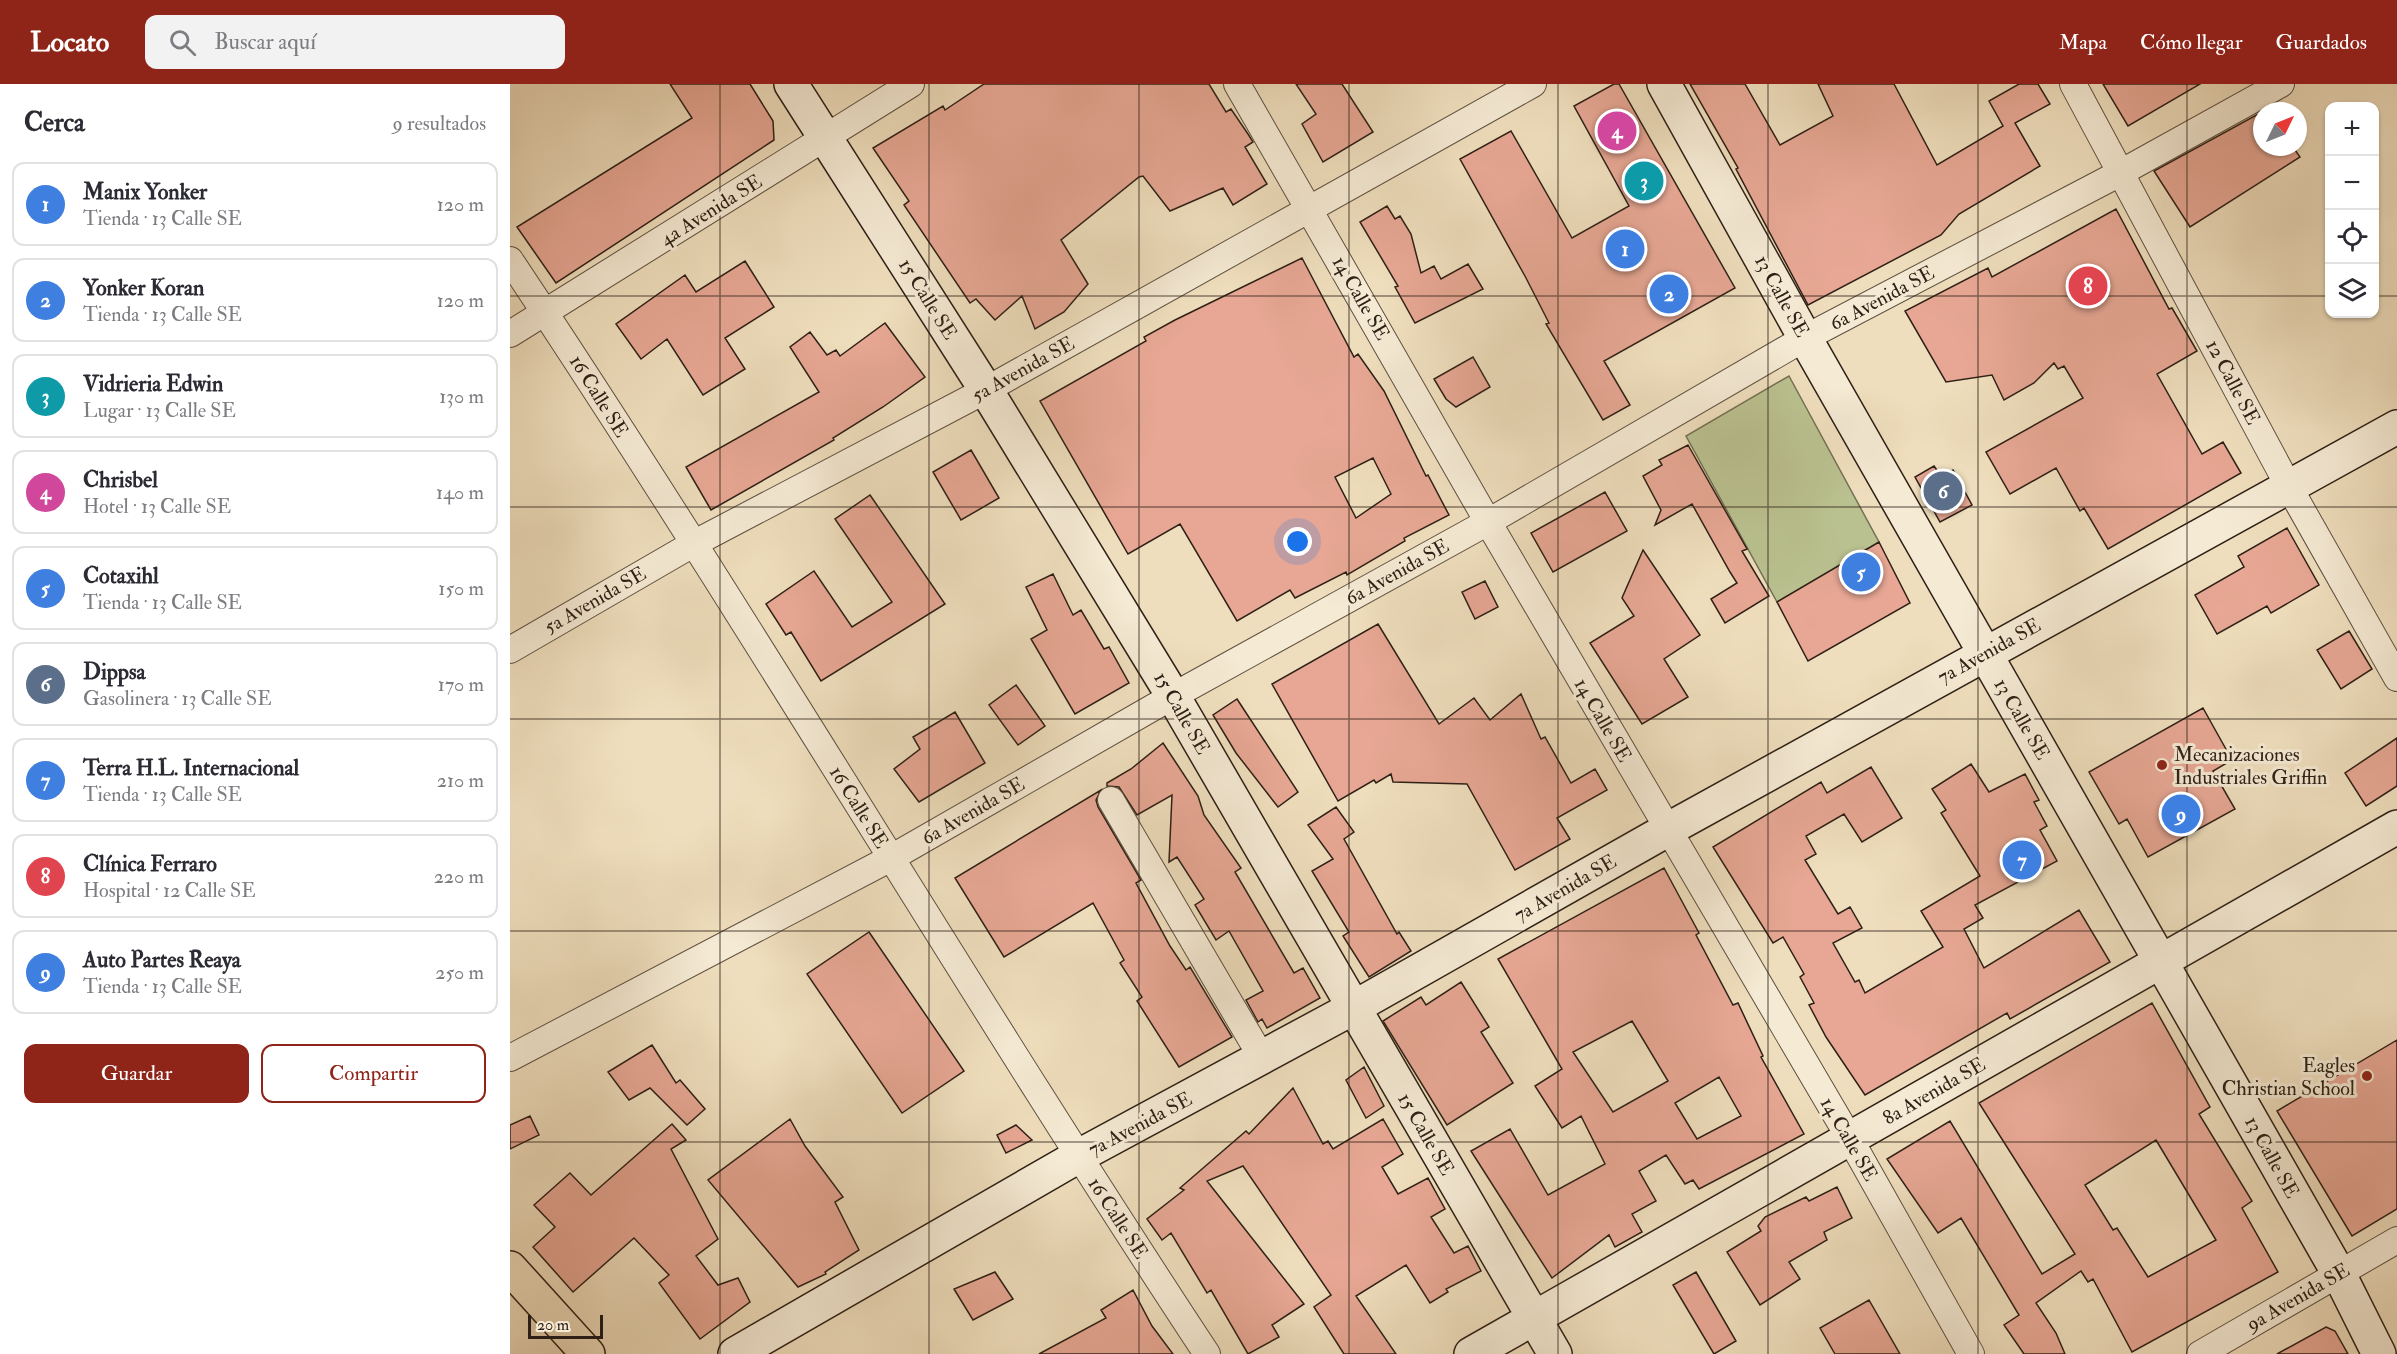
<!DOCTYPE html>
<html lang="es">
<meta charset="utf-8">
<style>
body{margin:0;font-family:"IM FELL Double Pica",serif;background:#f2f2f3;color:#2b2b33}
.controls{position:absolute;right:18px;top:18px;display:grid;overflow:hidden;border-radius:12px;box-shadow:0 2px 4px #0004}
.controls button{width:54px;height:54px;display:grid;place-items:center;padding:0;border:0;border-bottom:2px solid #e1e1e2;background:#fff;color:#2b2b33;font:30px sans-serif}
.compass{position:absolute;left:1743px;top:18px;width:54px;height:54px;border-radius:50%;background:#fff;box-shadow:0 2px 4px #0004;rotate:47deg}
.scale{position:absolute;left:18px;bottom:15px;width:75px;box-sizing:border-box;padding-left:6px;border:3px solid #2e2016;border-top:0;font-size:16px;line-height:21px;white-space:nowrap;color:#2e2016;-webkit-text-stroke:4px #f5ead4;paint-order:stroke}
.you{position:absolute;left:788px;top:458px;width:21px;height:21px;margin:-15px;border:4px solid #fff;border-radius:50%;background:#1a73e8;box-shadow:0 0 0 9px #1a73e833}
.badge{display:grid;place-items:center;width:39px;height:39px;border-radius:50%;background:#8f2418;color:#fff;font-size:20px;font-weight:700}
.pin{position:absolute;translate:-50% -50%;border:3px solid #fff;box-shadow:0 2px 6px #0006}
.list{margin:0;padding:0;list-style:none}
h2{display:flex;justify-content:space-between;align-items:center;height:78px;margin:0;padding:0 24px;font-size:26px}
h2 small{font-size:20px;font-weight:400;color:#7c7c81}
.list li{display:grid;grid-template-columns:39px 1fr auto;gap:18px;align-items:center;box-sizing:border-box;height:84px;margin:0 12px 12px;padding:0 12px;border:2px solid #e1e1e2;border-radius:12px}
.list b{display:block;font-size:22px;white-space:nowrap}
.list p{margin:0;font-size:20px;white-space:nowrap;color:#7c7c81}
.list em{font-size:20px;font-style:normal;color:#7c7c81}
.actions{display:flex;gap:12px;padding:18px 24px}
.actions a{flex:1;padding:14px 0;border:2px solid #8f2418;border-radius:12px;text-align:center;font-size:21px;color:#8f2418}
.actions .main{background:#8f2418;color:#fff}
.icon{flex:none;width:33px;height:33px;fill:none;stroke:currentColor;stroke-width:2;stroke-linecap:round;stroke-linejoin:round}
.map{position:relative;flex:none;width:1887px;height:1270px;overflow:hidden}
header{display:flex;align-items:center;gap:36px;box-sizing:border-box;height:84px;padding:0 30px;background:#8f2418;color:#fff}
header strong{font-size:28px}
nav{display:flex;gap:33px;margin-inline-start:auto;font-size:21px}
.search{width:420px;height:54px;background:#f2f2f3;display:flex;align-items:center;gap:15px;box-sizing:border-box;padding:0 21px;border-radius:12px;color:#7c7c81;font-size:22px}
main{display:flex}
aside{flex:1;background:#fff}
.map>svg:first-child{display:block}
.green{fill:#bac190;stroke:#747053;stroke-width:1.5}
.building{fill:#e7a794;stroke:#2e2016;stroke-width:1.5;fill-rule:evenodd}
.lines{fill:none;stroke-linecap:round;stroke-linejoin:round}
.street-casing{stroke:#5e5040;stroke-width:28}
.secondary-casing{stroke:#2e2016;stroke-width:36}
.highway-casing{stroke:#2e2016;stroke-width:36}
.street{stroke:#f5ead4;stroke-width:26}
.secondary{stroke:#f5ead4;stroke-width:33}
.highway{stroke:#efdebd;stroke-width:33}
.grid{fill:none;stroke:#2e2016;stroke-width:1.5;stroke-opacity:0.55}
.poi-dot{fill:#8f2418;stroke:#f5ead4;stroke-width:2}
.labels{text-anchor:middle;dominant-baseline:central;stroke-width:6;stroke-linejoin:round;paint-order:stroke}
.street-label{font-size:20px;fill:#2e2016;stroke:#f5ead4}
.poi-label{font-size:20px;fill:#2e2016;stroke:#f5ead4;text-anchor:start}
</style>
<header>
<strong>Locato</strong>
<div class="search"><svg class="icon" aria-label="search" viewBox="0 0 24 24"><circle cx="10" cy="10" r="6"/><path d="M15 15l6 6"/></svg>Buscar aquí</div>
<nav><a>Mapa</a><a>Cómo llegar</a><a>Guardados</a></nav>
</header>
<main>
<aside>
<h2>Cerca<small>9 resultados</small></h2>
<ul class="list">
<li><span class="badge" style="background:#3f7fe0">1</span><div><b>Manix Yonker</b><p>Tienda · 13 Calle SE</p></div><em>120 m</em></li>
<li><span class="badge" style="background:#3f7fe0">2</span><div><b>Yonker Koran</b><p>Tienda · 13 Calle SE</p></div><em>120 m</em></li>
<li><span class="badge" style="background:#0f9aa8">3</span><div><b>Vidrieria Edwin</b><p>Lugar · 13 Calle SE</p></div><em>130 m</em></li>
<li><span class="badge" style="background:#d1479c">4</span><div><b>Chrisbel</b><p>Hotel · 13 Calle SE</p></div><em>140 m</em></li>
<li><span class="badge" style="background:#3f7fe0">5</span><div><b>Cotaxihl</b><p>Tienda · 13 Calle SE</p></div><em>150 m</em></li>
<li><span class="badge" style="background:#5c6f8a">6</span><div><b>Dippsa</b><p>Gasolinera · 13 Calle SE</p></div><em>170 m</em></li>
<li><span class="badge" style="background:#3f7fe0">7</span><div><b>Terra H.L. Internacional</b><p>Tienda · 13 Calle SE</p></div><em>210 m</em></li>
<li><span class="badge" style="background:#e0444e">8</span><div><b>Clínica Ferraro</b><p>Hospital · 12 Calle SE</p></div><em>220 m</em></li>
<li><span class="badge" style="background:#3f7fe0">9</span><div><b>Auto Partes Reaya</b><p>Tienda · 13 Calle SE</p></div><em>250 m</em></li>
</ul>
<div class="actions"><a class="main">Guardar</a><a>Compartir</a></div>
</aside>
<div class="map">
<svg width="1887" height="1270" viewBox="0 0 1887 1270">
<rect width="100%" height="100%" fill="#efdebd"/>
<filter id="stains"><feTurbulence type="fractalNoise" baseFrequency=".00333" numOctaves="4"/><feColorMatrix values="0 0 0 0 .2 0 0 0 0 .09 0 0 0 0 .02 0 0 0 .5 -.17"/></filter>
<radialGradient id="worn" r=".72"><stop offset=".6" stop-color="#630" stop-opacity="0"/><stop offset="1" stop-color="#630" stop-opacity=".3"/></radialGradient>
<path class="green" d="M1279,292L1369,458L1267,518L1176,352Z"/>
<path class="building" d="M160,0H240L263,37L264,56L46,199L7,143L182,34Z
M474,0H699L716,28L721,25L738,50L743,58L735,63L757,100L723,121L713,104L660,127L633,92L629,93L551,156L578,200L554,228L525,245L512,212L485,236L466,215L460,219L394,121L399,117L363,64L433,22L435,26Z
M786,0H832L863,48L813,78L792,40L806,30Z
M1104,0H1109L1225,204L1094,277L1120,321L1093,336L1036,240L1039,239L1016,194L950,75L1001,47L1062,154L1119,122L1064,22Z
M1180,0H1235L1270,61L1323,32L1308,0H1384L1427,81L1493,42L1479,17L1509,0H1528L1540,20L1505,39L1530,82L1449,130L1431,151L1298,221L1226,85L1228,84Z
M1593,0H1690L1618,42Z
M1752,28V63H1783L1790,73L1680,143L1644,87Z
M877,122L885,135L890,132L901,150L911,189L924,182L931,195L958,180L973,205L905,239L885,203L888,202L850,138Z
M1606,125L1659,225L1662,224L1687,267L1647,290L1692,370L1713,358L1731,389L1598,465L1574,424L1570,427L1546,384L1500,410L1476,368L1573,314L1554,282L1548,285L1544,279L1524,299L1494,316L1482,291L1436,298L1395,227L1478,184L1482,193Z
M792,174L844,273L848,270L874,307L916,392L918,391L939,431L894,454L895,457L837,491L836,488L785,514L780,506L727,537L670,440L618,470L530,317L636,257L634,253L665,236ZM863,374L881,410L846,434L825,393Z
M235,177L264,223L215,254L235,285L193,311L157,255L131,275L106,240L175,191L186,208Z
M375,239L415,293L373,323L323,354L324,356L201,426L176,383L309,308L280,263L300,248L317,271L326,266L330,272Z
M963,273L980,303L946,323L936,315L924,295Z
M1178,361L1237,465L1232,467L1259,512L1215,539L1201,515L1227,499L1220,488L1182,420L1145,441L1151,426L1133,392L1152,381L1149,376Z
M461,366L489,414L451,436L423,388Z
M1424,382L1431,392L1443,386L1462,421L1430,438L1405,393Z
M1095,408L1117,447L1043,488L1021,449Z
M360,411L435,520L311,597L281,548L276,551L256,520L304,487L342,543L382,518L325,435Z
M1777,444L1809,501L1761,529L1757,522L1707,550L1685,511L1734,483L1728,472Z
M1369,458L1400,519L1298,577L1267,518Z
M1133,466L1190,551L1154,575L1178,613L1132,640L1080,559L1124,532L1112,514Z
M543,490L563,531L571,526L594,565L599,563L619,599L565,630L521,555L537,546L516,503Z
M975,497L988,523L965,535L952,508Z
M868,540L929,640L964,614L980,636L1011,610L1031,655L1035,653L1061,699L1085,685L1097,706L1047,734L1060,755L1005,786L957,700L883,698L881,690L866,699L864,696L828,717L762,600Z
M1839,547L1862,585L1831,605L1807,566Z
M506,601L535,642L508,661L479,621Z
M727,615L788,708L768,723L726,669L703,631Z
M1693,624L1722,676L1703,687L1725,725L1638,773L1617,735L1609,740L1579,688Z
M445,628L475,679L409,718L384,685L410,665L403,653Z
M1887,654V702L1856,722L1835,689Z
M653,659L688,712L694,731L731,784L725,788L784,889L793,884L810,914L757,944L752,935L748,938L736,916L753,907L719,847L706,856L685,821L694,815L667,773L659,778L662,711L627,731L609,703L597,702V699L621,685Z
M1461,680L1479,708L1515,690L1529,716L1524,718L1537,742L1530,746L1547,777L1465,821L1473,834L1454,845L1474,884L1569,826L1600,878L1500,935L1497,929L1355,1011L1316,953L1299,921L1304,919L1290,893L1294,890L1273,853L1263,859L1203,763L1311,698L1317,709L1361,683L1392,734L1352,758L1334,730L1296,752L1306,770L1295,776L1328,830L1340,823L1352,844L1323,859L1345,898L1349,896L1355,909L1433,863L1411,827L1470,792L1431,729L1436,726L1422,705Z
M591,706L586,716L588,723L631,796L626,799L660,862L676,886L680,883L722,953L669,983L627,917L632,913L610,879L614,876L583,819L494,873L445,794Z
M826,723L844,748L834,755L887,850L889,848L901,867L859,893L833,852L839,848L802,787L823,775L798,741Z
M1154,784L1189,849L1186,851L1223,921L1228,919L1253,972L1251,973L1294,1050L1189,1105L1183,1096L1175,1100L1156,1071L1129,1087L1146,1117L1122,1130L1132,1148L1105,1163L1099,1151L1042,1194L961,1067L1000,1045L1038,1111L1095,1080L1071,1032L1052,1044L1025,1002L1052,985L988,875ZM1122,937L1158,997L1103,1028L1063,968ZM1209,993L1231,1032L1187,1055L1165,1019Z
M359,848L454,987L392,1029L297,890Z
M951,898L979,943L971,948L1003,999L937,1041L873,937L911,913L916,921Z
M1642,919L1700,1023L1689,1030L1742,1117L1732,1124L1768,1188L1622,1268L1583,1195L1578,1198L1571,1187L1526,1219L1546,1249L1555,1270H1514L1494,1241L1509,1231L1451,1134L1428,1149L1377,1075L1440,1037L1532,1190L1565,1170L1469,1019ZM1646,1056L1706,1156L1638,1193L1607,1144L1603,1146L1575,1101Z
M1887,956V1125L1842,1152L1767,1027Z
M142,961L166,999L170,996L195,1025L177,1041L140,1004L119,1016L98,988Z
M854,983L874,1022L856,1034L836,996Z
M783,1004L813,1060L818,1057L823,1065L873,1035L893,1070L872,1083L888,1110L918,1094L935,1125L921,1133L944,1169L958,1162L971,1187L936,1205L938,1208L920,1219L896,1181L846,1212L886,1270H834L804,1223L821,1211L733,1082L697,1097L794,1220L762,1241L769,1253L738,1270L701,1206L697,1209L661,1149L652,1156L637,1135L674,1106L670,1104L736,1047L739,1050Z
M20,1032L29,1051L0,1065V1041Z
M280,1035L295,1062L333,1113L325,1118L349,1166L315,1188L316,1190L288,1203L198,1096Z
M162,1040L176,1056L161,1065L208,1155L186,1172L208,1201L228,1194L240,1218L190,1255L149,1199L159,1191L124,1154L63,1208L23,1163L45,1143L24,1121L60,1089L81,1111Z
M506,1041L522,1056L496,1069L487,1051Z
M1327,1103L1342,1134L1314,1148L1317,1156L1279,1178L1290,1195L1250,1221L1217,1168L1251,1147L1248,1142L1255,1133L1296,1113L1299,1117Z
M485,1188L503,1215L463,1236L444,1205Z
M1186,1188L1226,1257L1204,1270L1163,1201Z
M623,1206L642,1242L663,1270H529L596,1234L591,1226Z
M1359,1216L1390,1270H1325L1310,1244Z
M1816,1243L1825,1247L1838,1270H1767Z"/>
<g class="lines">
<g class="street-casing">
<path id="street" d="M727,0L978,438L1340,1055L1461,1270
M1563,0L1779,403L1887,594
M0,176C240,536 459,909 697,1270
M0,250L401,0
M0,566L183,460L476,306L1023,0
M601,716L752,974
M0,974L381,774L663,612L978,438L1295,254L1612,88L1771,0
M1690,1270L1887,1156"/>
</g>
<g class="secondary-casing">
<path id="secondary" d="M281,0L476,306L663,612L1045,1270
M1154,0L1295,254L1829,1190L1869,1270
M225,1270L567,1073L843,924L1157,746L1887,343
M961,1270L1887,743"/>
</g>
<g class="highway-casing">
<path id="highway" d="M0,1184L78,1270"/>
</g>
<use href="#street" class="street"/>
<use href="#secondary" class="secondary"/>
<use href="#highway" class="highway"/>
</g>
<path class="grid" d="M210,0V1270M419,0V1270M629,0V1270M839,0V1270M1048,0V1270M1258,0V1270M1468,0V1270M1677,0V1270M0,212H1820M1864,212H1887M0,423H1887M0,635H1887M0,847H1887M0,1058H1887"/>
<g class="poi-dot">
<circle cx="1652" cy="681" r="6"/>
<circle cx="1857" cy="992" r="6"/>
</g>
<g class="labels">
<g class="street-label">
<text transform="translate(201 126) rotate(-32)">4a Avenida SE</text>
<text transform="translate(1272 212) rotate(61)">13 Calle SE</text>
<text transform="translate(851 214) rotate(60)">14 Calle SE</text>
<text transform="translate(1372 214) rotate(-28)">6a Avenida SE</text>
<text transform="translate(418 215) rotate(58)">15 Calle SE</text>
<text transform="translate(513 285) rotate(-29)">5a Avenida SE</text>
<text transform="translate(1723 298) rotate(62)">12 Calle SE</text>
<text transform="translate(89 312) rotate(58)">16 Calle SE</text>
<text transform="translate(887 488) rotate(-29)">6a Avenida SE</text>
<text transform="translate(85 516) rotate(-30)">5a Avenida SE</text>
<text transform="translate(1479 567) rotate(-29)">7a Avenida SE</text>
<text transform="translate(672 629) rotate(60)">15 Calle SE</text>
<text transform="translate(1512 635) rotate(60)">13 Calle SE</text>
<text transform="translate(1093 636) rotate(60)">14 Calle SE</text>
<text transform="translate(349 723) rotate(58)">16 Calle SE</text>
<text transform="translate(463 727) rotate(-30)">6a Avenida SE</text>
<text transform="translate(1055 804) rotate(-30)">7a Avenida SE</text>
<text transform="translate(1424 1007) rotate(-30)">8a Avenida SE</text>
<text transform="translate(630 1040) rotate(-28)">7a Avenida SE</text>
<text transform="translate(916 1050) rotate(60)">15 Calle SE</text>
<text transform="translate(1339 1055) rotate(60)">14 Calle SE</text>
<text transform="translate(1762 1073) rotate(61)">13 Calle SE</text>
<text transform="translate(608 1134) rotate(57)">16 Calle SE</text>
<text transform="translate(1788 1213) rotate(-30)">9a Avenida SE</text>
</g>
<g class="poi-label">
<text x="1664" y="670">Mecanizaciones<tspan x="1664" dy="23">Industriales Griffin</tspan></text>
<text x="1845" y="981" text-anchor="end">Eagles<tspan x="1845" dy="23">Christian School</tspan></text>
</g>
</g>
<rect width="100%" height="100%" filter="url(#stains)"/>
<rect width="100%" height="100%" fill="url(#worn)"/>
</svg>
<div class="controls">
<button>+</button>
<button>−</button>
<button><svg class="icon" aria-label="locate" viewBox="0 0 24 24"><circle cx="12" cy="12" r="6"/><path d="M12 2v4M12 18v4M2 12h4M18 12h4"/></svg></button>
<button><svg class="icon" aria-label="layers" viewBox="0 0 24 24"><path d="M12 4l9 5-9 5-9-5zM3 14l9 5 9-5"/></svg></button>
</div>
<svg class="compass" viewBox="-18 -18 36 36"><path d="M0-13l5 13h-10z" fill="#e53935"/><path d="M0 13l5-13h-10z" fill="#7c7c81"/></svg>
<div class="scale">20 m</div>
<div class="you"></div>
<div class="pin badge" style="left:1115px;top:165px;background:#3f7fe0">1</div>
<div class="pin badge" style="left:1159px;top:210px;background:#3f7fe0">2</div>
<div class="pin badge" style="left:1134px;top:97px;background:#0f9aa8">3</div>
<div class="pin badge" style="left:1107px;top:47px;background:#d1479c">4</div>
<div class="pin badge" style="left:1351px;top:488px;background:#3f7fe0">5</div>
<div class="pin badge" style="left:1433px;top:407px;background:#5c6f8a">6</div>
<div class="pin badge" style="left:1512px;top:776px;background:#3f7fe0">7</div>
<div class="pin badge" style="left:1578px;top:202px;background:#e0444e">8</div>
<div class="pin badge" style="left:1671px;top:730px;background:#3f7fe0">9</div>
</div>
</main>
